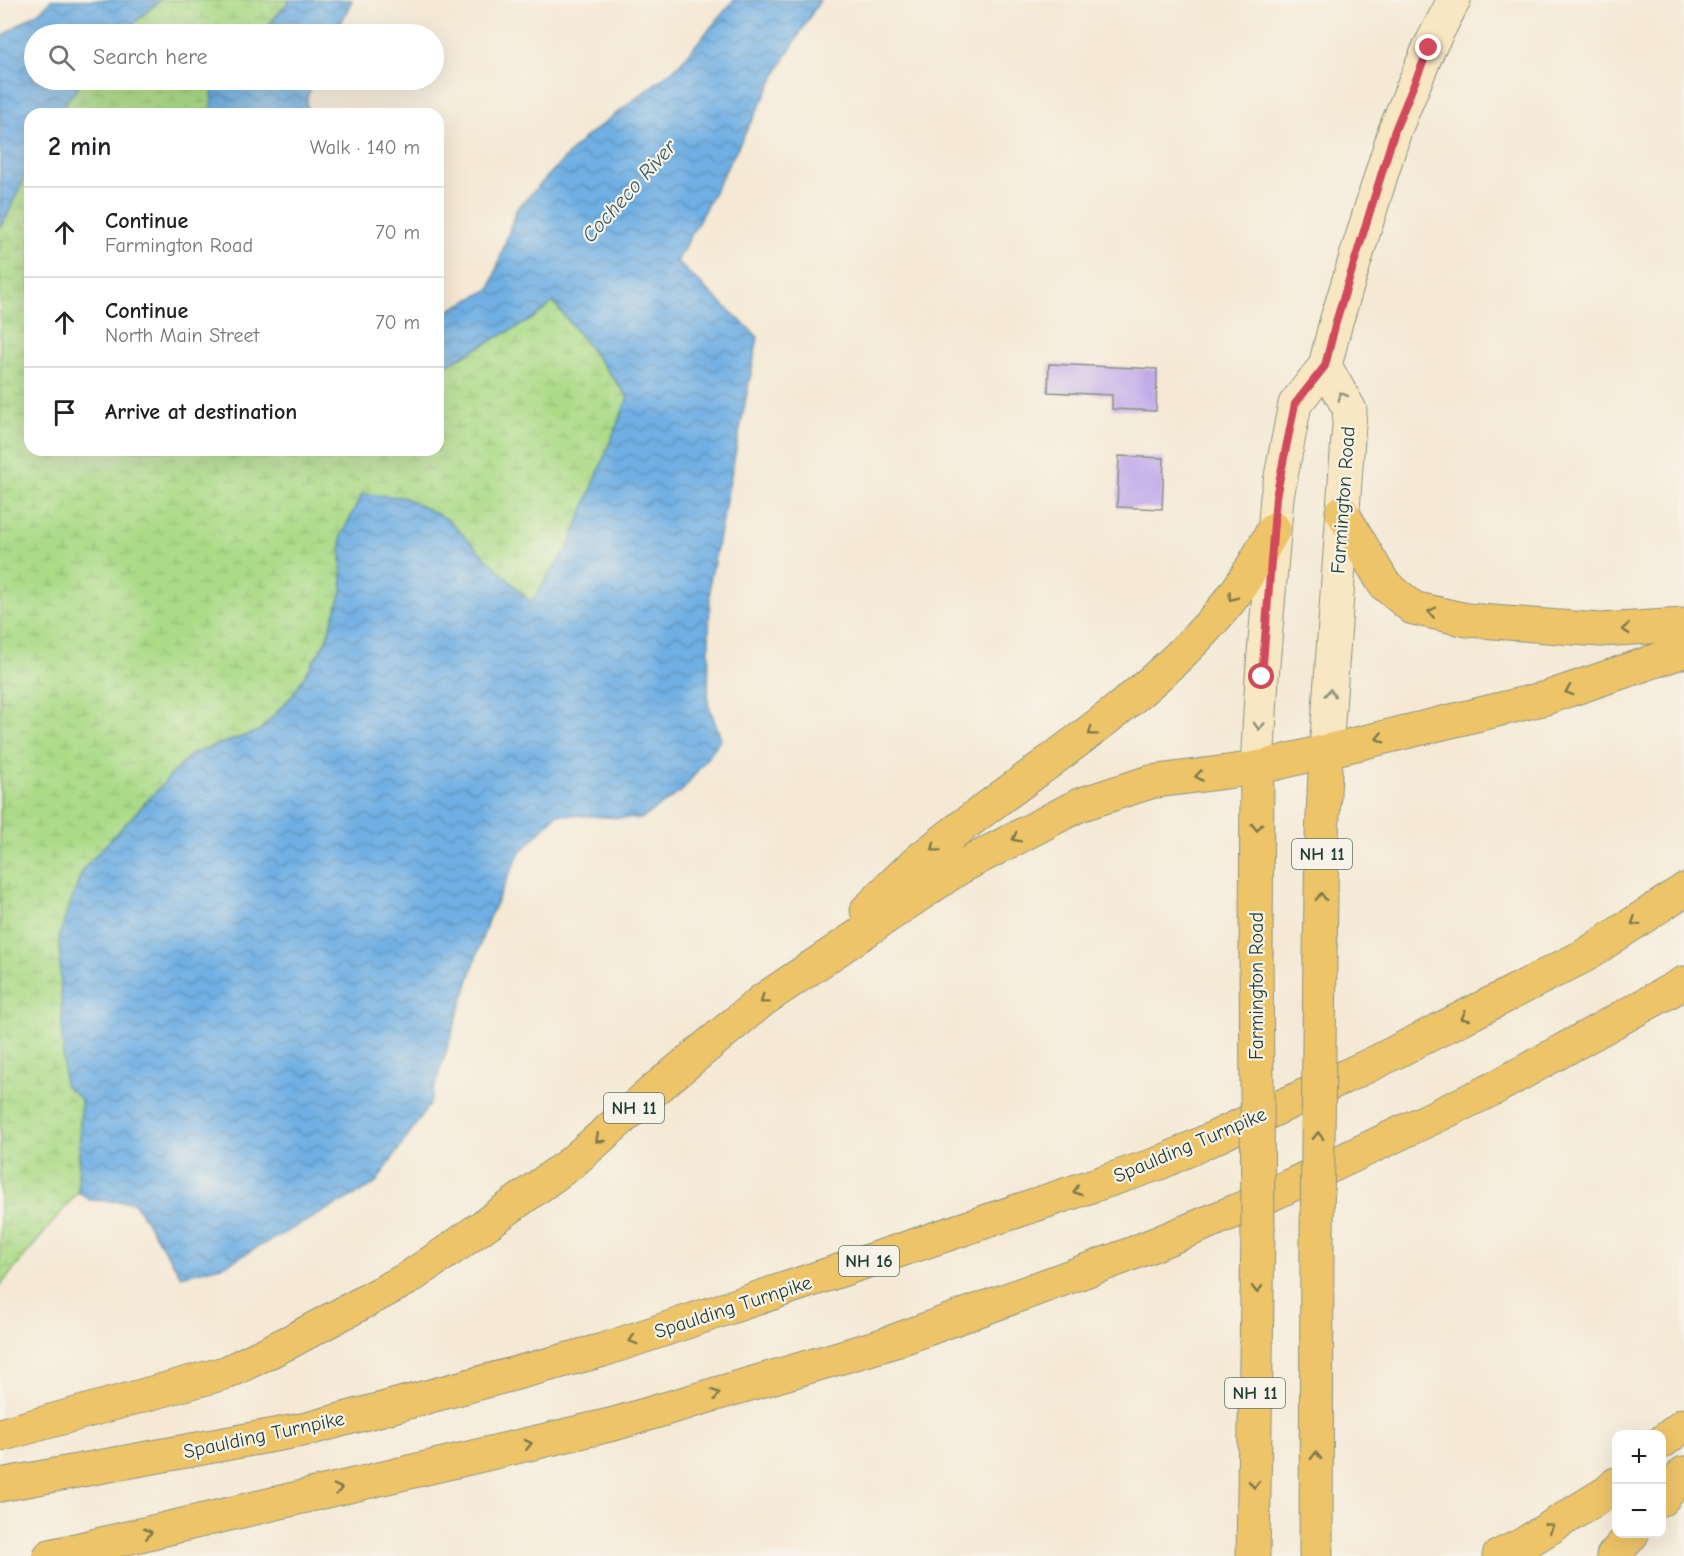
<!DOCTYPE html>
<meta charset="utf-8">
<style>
body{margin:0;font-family:"Comic Neue",sans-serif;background:#f6f6f6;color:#202124}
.controls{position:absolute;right:18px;bottom:18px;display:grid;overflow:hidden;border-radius:12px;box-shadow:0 6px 24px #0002}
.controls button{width:54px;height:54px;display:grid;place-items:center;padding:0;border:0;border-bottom:2px solid #e0e0e0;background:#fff;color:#202124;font:30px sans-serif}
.stop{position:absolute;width:18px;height:18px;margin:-14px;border:4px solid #d1495b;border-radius:50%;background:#fff}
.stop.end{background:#d1495b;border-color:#fff;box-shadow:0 2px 6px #0008}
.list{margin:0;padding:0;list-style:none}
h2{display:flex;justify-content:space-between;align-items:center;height:78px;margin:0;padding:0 24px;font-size:26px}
h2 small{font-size:20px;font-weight:400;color:#757577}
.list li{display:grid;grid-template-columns:39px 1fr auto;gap:18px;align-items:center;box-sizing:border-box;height:90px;padding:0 24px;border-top:2px solid #e0e0e0}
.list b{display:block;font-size:22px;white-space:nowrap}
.list p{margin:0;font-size:20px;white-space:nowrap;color:#757577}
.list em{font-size:20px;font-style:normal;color:#757577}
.icon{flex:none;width:33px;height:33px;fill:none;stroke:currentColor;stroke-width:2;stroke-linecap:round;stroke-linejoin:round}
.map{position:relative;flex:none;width:1684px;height:1556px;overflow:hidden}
.search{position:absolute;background:#fff;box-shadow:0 6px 24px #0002;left:24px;top:24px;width:420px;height:66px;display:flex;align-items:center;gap:15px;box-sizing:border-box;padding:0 21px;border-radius:33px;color:#757577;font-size:22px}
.panel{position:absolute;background:#fff;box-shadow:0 6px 24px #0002;left:24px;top:108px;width:420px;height:348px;border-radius:18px}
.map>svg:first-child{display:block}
.wetland{fill:url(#wetland-marsh);stroke:#668c5e;stroke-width:1.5}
.water{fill:url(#water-waves);stroke:#47768c;stroke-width:1.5}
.building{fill:#c1abea}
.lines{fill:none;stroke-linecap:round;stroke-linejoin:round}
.secondary-casing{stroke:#8a9384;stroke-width:35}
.trunk-casing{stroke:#8a9384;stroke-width:35}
.motorway-casing{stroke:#8a9384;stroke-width:35}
.secondary{stroke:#f8e7c3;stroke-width:33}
.trunk{stroke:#eec469;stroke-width:33}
.motorway{stroke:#eec469;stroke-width:33}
.trunk-bridge-casing{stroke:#8a9384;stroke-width:35;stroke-linecap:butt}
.trunk-bridge{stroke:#eec469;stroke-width:33}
.oneway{stroke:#8c927c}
.oneway2{stroke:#7c7a4c}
.route{stroke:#d1495b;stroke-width:8}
.labels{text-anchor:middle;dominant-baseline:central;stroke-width:4.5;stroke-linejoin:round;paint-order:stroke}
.shield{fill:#f7f3e8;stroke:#60746a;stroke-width:1.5}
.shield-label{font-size:18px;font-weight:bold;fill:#1f3d34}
.street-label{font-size:20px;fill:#1f3d34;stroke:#f7f3e8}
.water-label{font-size:21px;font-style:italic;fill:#335a60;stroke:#f7f3e8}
</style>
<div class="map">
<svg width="1684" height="1556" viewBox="0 0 1684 1556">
<defs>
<pattern id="wetland-marsh" width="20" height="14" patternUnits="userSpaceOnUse" patternTransform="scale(1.5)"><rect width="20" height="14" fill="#acdb88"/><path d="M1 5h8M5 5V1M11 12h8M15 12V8" fill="none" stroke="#94bd76"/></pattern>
<pattern id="water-waves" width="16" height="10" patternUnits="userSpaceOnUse" patternTransform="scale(1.5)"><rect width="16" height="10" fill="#6fafe3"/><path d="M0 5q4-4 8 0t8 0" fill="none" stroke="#5b90b9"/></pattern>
</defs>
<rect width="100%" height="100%" fill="#f7f3e8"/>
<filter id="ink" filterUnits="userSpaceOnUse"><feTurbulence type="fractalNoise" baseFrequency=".0167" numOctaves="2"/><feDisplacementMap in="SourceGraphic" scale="12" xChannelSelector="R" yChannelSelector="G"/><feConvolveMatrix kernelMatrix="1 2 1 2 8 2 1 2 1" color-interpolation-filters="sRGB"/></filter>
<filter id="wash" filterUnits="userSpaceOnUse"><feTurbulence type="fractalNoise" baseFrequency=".008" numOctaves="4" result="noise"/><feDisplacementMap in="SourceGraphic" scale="24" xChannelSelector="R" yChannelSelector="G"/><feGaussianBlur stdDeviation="1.35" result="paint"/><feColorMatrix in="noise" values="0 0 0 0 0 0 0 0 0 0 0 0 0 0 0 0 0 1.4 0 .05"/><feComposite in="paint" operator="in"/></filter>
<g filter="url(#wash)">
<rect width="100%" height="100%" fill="#f5e9d5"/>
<path class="wetland" d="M160,0H290L261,34H122Z
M84,80H221L213,89L210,114H56Z
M30,165V450H438V369L532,319L553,302L628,397L569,546L530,603L447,519L341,536L342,592L325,643L292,696L259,731L191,754L81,1099L78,1192L0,1286V228L6,218Z"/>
<path class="water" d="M51,0H160L122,34H34V80H84L56,114H30V165L6,218L0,227V40C13,23 38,18 51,0Z
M290,0H352L336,34H261Z
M734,0H820L786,56L677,262L758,337L710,582L708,704L721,739L683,790L641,819L557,814L519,854L488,920L429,1105L375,1184L225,1265L181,1276L134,1202L90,1200L78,1192L81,1099L64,1085L59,935L83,869L191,754L259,731L292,696L325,643L342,592L341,536L362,494L403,497L447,519L531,602L569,546L628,397L554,302L532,319L438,369V316L490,289L516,210L583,139L678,66Z
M221,80H315L307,97V114H210L213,89Z"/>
<g id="blocks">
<path class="building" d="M1049,364L1157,369L1156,411L1112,409V395L1048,392Z
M1119,456L1164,458L1162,509L1117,507Z"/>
</g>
</g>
<g filter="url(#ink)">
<use href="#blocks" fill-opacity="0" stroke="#8a9384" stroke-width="1.5"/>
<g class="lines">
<g class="secondary-casing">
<path id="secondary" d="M1325,366L1350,410L1326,751
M1257,768L1262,677L1277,497L1295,404L1325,366L1336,322L1395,130L1429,48L1454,0"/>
</g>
<g class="trunk-casing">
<path id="trunk" d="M1256,952L1257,768
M1320,956L1322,837L1326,751
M1253,1556L1258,1230
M1316,1556L1317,1236"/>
</g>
<g class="motorway-casing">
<path id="motorway" d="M1342,512L1384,584L1413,608L1467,620L1600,630L1684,625
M867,910C885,893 903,873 923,857C1023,775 1138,710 1222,610C1243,586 1258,557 1274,529
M0,1435L228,1372L291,1341L407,1279L457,1245L571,1163L659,1086L763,1000L959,868L1079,805L1150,782L1257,768L1546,698L1684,651
M1662,1442L1684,1425
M0,1485L307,1429L603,1350L1160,1163L1374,1063L1584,956L1684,890
M1662,1499L1684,1473
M50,1556L614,1424L886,1344L1126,1256L1243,1208L1491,1090L1684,983
M1499,1556L1522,1545L1609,1491L1616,1484
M1613,1556L1632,1534"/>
</g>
<use href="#secondary" class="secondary"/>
<use href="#trunk" class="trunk"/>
<use href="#motorway" class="motorway"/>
<g class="trunk-bridge-casing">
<path id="trunk-bridge" d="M1256,952L1258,1230
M1317,1236L1320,956"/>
</g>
<use href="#trunk-bridge" class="trunk-bridge"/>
</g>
<defs><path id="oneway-chevron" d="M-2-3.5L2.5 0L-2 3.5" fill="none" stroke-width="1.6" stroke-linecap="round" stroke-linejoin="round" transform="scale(1.5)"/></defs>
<g class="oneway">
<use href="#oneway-chevron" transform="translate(1342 396) rotate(-119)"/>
<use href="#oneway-chevron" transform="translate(1330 693) rotate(-87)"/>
<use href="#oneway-chevron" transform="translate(1259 726) rotate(93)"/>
</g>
<g class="oneway2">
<use href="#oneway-chevron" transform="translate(1232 597) rotate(126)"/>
<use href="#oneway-chevron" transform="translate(1432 612) rotate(-168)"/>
<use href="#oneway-chevron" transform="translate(1626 629) rotate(177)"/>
<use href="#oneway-chevron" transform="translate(1569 691) rotate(162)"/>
<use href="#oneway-chevron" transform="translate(1092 732) rotate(143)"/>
<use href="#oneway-chevron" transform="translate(1380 738) rotate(167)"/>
<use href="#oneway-chevron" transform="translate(1199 776) rotate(172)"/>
<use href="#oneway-chevron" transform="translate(1257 827) rotate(90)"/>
<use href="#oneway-chevron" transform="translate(1016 838) rotate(153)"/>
<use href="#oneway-chevron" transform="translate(935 848) rotate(143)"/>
<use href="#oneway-chevron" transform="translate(1321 897) rotate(-89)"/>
<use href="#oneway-chevron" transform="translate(1635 922) rotate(147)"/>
<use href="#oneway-chevron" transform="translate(764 1000) rotate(143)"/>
<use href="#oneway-chevron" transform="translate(1465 1017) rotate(153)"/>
<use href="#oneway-chevron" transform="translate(1318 1136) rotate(-89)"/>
<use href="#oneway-chevron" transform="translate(599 1139) rotate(139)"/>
<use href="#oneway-chevron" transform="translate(1077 1191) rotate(161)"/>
<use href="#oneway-chevron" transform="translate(1257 1289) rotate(91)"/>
<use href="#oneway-chevron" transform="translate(633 1340) rotate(162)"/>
<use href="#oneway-chevron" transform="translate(716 1394) rotate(-16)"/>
<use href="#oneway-chevron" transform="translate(528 1444) rotate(-13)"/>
<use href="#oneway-chevron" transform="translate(1316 1456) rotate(-90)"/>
<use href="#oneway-chevron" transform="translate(1254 1484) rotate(90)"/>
<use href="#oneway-chevron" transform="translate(338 1489) rotate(-13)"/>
<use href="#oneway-chevron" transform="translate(1550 1527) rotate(-32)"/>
<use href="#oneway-chevron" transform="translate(148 1533) rotate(-13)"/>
</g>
</g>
<g class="lines" filter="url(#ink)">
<path class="route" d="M1262,677L1276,497L1295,404L1325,366L1336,322L1395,130L1429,48"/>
</g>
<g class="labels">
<g class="shield">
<rect x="1292" y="839" width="60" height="30" rx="4.5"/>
<rect x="604" y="1093" width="60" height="30" rx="4.5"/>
<rect x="839" y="1246" width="60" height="30" rx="4.5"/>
<rect x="1225" y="1378" width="60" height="30" rx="4.5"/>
</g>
<g class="shield-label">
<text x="1322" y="854">NH 11</text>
<text x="634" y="1108">NH 11</text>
<text x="869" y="1261">NH 16</text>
<text x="1255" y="1393">NH 11</text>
</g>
<g class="street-label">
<text transform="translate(1343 500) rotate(-86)">Farmington Road</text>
<text transform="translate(1256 986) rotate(-90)">Farmington Road</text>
<text transform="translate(1190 1145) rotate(-23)">Spaulding Turnpike</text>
<text transform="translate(733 1307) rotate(-18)">Spaulding Turnpike</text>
<text transform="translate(264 1435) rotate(-12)">Spaulding Turnpike</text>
</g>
<g class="water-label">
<text transform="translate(629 191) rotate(-48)">Cocheco River</text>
</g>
</g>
</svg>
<div class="controls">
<button>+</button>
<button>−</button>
</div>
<div class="stop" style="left:1262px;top:677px"></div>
<div class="stop end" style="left:1429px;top:48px"></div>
<div class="search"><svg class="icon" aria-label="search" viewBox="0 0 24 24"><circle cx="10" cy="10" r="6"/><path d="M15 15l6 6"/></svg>Search here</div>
<section class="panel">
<h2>2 min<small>Walk · 140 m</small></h2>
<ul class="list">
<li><svg class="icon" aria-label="ahead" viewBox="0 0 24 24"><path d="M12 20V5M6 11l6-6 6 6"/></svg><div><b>Continue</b><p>Farmington Road</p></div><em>70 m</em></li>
<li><svg class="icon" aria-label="ahead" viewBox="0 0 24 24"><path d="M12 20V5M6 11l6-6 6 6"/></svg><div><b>Continue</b><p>North Main Street</p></div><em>70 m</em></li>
<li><svg class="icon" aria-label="arrive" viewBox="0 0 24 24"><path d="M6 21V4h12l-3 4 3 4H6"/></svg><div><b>Arrive at destination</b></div></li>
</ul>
</section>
</div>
